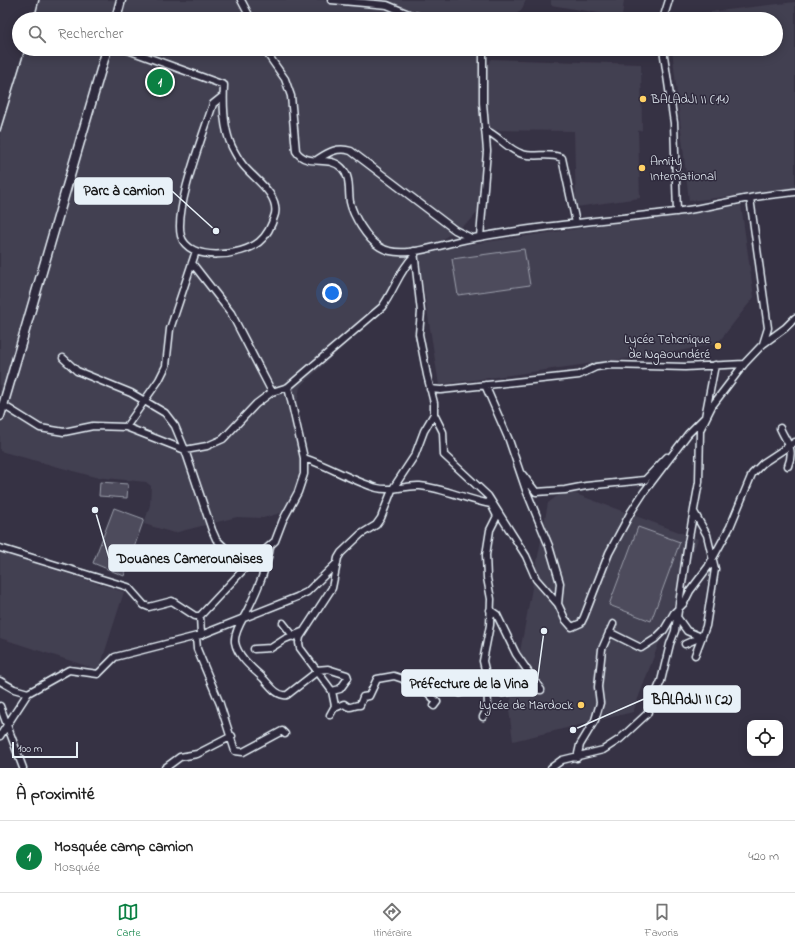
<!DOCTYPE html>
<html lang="fr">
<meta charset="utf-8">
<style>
body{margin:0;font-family:"Indie Flower",sans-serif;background:#f6f6f6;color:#222}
.controls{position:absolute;right:12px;bottom:12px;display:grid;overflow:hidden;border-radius:8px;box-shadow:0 2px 10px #0003}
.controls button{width:36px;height:36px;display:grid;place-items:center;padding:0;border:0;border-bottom:1px solid #e0e0e0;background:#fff;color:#222;font:20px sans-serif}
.scale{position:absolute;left:12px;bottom:10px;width:66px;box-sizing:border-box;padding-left:4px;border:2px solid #e8f1f8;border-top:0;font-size:11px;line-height:14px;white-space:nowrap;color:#e8f1f8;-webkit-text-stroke:3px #2f2a3d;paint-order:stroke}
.you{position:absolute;left:332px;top:293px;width:14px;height:14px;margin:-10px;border:3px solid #fff;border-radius:50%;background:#1a73e8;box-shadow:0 0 0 6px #1a73e833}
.badge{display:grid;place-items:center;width:26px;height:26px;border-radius:50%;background:#0b8043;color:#fff;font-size:13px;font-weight:700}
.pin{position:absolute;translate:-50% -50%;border:2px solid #fff;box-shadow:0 1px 4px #0006}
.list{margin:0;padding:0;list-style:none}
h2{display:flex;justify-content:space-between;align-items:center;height:52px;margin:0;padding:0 16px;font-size:17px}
h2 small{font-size:13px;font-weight:400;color:#767676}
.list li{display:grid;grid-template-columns:26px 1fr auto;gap:12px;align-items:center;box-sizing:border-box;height:72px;padding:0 16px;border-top:1px solid #e0e0e0}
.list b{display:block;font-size:15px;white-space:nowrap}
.list p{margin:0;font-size:13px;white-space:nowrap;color:#767676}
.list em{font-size:13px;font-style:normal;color:#767676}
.icon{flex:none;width:22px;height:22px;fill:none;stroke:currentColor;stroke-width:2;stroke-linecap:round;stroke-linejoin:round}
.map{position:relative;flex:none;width:795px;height:768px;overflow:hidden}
.search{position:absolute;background:#fff;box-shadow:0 2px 10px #0003;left:12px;right:12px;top:12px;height:44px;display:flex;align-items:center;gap:10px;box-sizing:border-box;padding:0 14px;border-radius:22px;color:#767676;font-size:15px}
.sheet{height:124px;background:#fff}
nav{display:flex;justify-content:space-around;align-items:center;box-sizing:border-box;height:56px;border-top:1px solid #e0e0e0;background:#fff;font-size:11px;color:#767676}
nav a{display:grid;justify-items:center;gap:2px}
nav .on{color:#0b8043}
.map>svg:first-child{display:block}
.built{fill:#433f51}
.green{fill:#4d4b5c;stroke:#9a9eaa}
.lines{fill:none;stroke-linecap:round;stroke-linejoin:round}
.minor-casing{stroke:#e8f1f8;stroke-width:9}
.major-casing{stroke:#e8f1f8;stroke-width:11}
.minor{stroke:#2f2a3d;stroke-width:6}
.major{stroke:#2f2a3d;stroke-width:8}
.rail{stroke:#e8f1f8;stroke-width:1.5}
.poi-dot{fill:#ffd166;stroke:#2f2a3d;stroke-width:1.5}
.labels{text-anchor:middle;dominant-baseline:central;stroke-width:3;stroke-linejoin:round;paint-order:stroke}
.poi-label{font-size:13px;fill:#e8f1f8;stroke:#2f2a3d;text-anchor:start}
.leader{fill:none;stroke:#e8f1f8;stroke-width:1.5}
.callout-dot{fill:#e8f1f8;stroke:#2f2a3d;stroke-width:1.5}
.callout{fill:#e8f1f8;stroke:#e8f1f8;stroke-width:1.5}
.callout-label{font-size:14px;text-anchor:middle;font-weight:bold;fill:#111}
</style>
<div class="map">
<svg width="795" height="768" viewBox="0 0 795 768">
<rect width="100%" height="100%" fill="#363244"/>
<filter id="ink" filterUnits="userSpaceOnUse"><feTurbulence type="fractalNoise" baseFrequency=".025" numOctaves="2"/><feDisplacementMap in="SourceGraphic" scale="8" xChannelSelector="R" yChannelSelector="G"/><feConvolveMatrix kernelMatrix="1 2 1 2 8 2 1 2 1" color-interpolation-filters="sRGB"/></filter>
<g filter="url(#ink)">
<path class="built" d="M39,0H526L521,11L507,19H34Z
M551,0H624L622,17L551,5Z
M795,2V189L689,201L672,49H776V19H669L668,17Z
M25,49H487V55L482,71L484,204L471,220L447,236L431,250L741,205L754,297L718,343L679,351L439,385L419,259L408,269L374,316L300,387L295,414L306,456L300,491L284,512L263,518L237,517L174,533L144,524L150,505L151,486L146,482L95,477L0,451V131Z
M491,59L641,64L642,130L638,131L640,198L576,207L574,131L487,130L486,67Z
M565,490L698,539L633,712L513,741L509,710L548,503Z
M0,552L124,592L99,670L0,638Z"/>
<path class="green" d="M524,249L530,285L458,295L452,259Z
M100,482L128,484L127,498L99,496Z
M114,508L144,519L124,576L93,563Z
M638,527L680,542L651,621L609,605Z"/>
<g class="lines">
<g class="minor-casing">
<path id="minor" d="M241,0L251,19
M331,0L387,5L411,15L434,19
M663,19L669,0
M125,49L224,85C223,105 223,128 232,147C235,153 239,160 243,165C254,179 279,194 275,214C272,225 268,235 259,242C242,256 189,263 181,236C174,208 204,133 213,104L223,96
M264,49L285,79L291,96L296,151C307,168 328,154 342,168C351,177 348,190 350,202C353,216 367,239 380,247C402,261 444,243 468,239C537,226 606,220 675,212C700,209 725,202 750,198C765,195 780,194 795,192
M663,49L674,123L677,212
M485,130C499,136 507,149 522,154C535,158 550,152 562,158L576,223
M318,159C329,152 337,147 351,151L455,230L471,238
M750,198L768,328L763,344
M480,237L487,151L483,103V49
M192,263L231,313L272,392
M63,358L77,371L131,393L165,413L175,426L185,450L212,530L216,539L245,568
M485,385L509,440L526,490L549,546L560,583L558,604
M430,389L441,390L579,375L596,367L611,365L685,367L744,364
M3,405L40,428L64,432L93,426L126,427L185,450L207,446L223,439L256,404L272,392L288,387L382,307C394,291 400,269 415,255
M434,414L443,432L444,455L488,496L526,556L536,579L558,604L565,619L572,627L581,623L584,617L609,553L631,512L644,492L688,434L705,417L715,365
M126,427L159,380L166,366L170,329L196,251
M780,428C787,444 795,448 788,466
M304,458C329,466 352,481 377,488C392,492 405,485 420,486C444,488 467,500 491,504L497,516L490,530L486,555L487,578L491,599L490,625L483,661L487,678L488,707L483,717
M523,475L536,492L565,490L586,486L645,480L667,457
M694,512L707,535L715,569L706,626L695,655
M270,547C267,569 257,591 247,611C243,619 234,632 235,642C237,656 253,669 263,678C269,684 277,697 287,695L314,674L316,670L328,669L347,675L348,678L340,689L332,691
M0,548L128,587L144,605L149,607L172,601L195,616H200L245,568L275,541L283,520L298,492L304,474V458L288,387
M490,610L497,615L516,654L541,690
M200,616L201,635
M677,617L687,631L701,637L685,644
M283,623L294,637
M609,632L641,648L655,639L664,630L674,613L684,603L690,591L708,567L730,527L752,474L763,463L795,442
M196,637L197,649L220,704L235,751L243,752L282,731L285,734
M254,649L271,648L285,639L302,632
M0,681L14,689L28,693
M460,693C481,683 482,681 502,693L530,689L541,690
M0,706L23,768
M335,706L337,707L344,704C351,710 352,705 360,705L363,697L369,696L377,679L394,676L403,679L407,683L423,688L437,702L434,706
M330,715L335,706L332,691L300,648L299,643L300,637L332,588L338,558L341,553L361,534L376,525L381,518L392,490L415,455L424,431L434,414V403L427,375L419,334L421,312L414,251
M0,736L28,693L69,670L98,674L115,657L201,635L297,597L307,592L337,563
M577,758L580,745L595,720L600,703L598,687L602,649L613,624
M165,768L180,757L197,754L232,736
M551,768L562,760L603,750L620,739L647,714L661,681L670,644L675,631L688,543L699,482L700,430L712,406L744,364L763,344L785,328L795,318"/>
</g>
<g class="major-casing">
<path id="major" d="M116,19L121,0
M0,416L107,49"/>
</g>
<use href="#minor" class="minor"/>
<use href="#major" class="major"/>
<path class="rail" d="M34,19L39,0
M0,131L25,49"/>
</g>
</g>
<g class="poi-dot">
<circle cx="643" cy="99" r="4"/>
<circle cx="642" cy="168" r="4"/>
<circle cx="718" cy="346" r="4"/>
<circle cx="581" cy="705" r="4"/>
</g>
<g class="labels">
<g class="poi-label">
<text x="651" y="99">BALAdJI II (14)</text>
<text x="650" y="161">Amity<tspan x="650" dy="15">International</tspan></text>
<text x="710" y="339" text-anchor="end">Lycée Tehcnique<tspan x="710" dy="15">de Ngaoundéré</tspan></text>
<text x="573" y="705" text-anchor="end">Lycée de Mardock</text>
</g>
</g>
<path class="leader" d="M216 231L172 191M95 510L109 558M544 631L537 683M573 730L644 699"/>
<g class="callout-dot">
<circle cx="216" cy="231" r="4"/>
<circle cx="95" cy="510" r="4"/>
<circle cx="544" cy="631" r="4"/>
<circle cx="573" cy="730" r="4"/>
</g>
<g class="callout">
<rect x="75" y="178" width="97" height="26" rx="4"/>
<rect x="109" y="545" width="163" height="26" rx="4"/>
<rect x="402" y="670" width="135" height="26" rx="4"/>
<rect x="644" y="686" width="96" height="26" rx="4"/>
</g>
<g class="callout-label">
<text x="124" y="195">Parc à camion</text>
<text x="190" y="563">Douanes Camerounaises</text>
<text x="469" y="688">Préfecture de la Vina</text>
<text x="692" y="704">BALAdJI II (2)</text>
</g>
</svg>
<div class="controls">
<button><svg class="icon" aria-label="locate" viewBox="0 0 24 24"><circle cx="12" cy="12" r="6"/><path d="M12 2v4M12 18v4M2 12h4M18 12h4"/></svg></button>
</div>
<div class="scale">100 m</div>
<div class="you"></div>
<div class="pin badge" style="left:160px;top:82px">1</div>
<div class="search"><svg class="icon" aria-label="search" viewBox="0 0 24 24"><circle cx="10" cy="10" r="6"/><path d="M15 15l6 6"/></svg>Rechercher</div>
</div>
<section class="sheet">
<h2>À proximité<small></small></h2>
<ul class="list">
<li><span class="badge">1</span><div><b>Mosquée camp camion</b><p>Mosquée</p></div><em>420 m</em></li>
</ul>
</section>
<nav>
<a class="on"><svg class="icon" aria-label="map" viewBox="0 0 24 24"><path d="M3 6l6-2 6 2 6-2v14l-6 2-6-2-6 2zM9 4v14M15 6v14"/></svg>Carte</a>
<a><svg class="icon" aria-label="directions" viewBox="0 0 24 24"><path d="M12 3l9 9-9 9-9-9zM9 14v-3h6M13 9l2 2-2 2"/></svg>Itinéraire</a>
<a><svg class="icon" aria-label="saved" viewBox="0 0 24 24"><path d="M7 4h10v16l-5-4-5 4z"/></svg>Favoris</a>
</nav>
